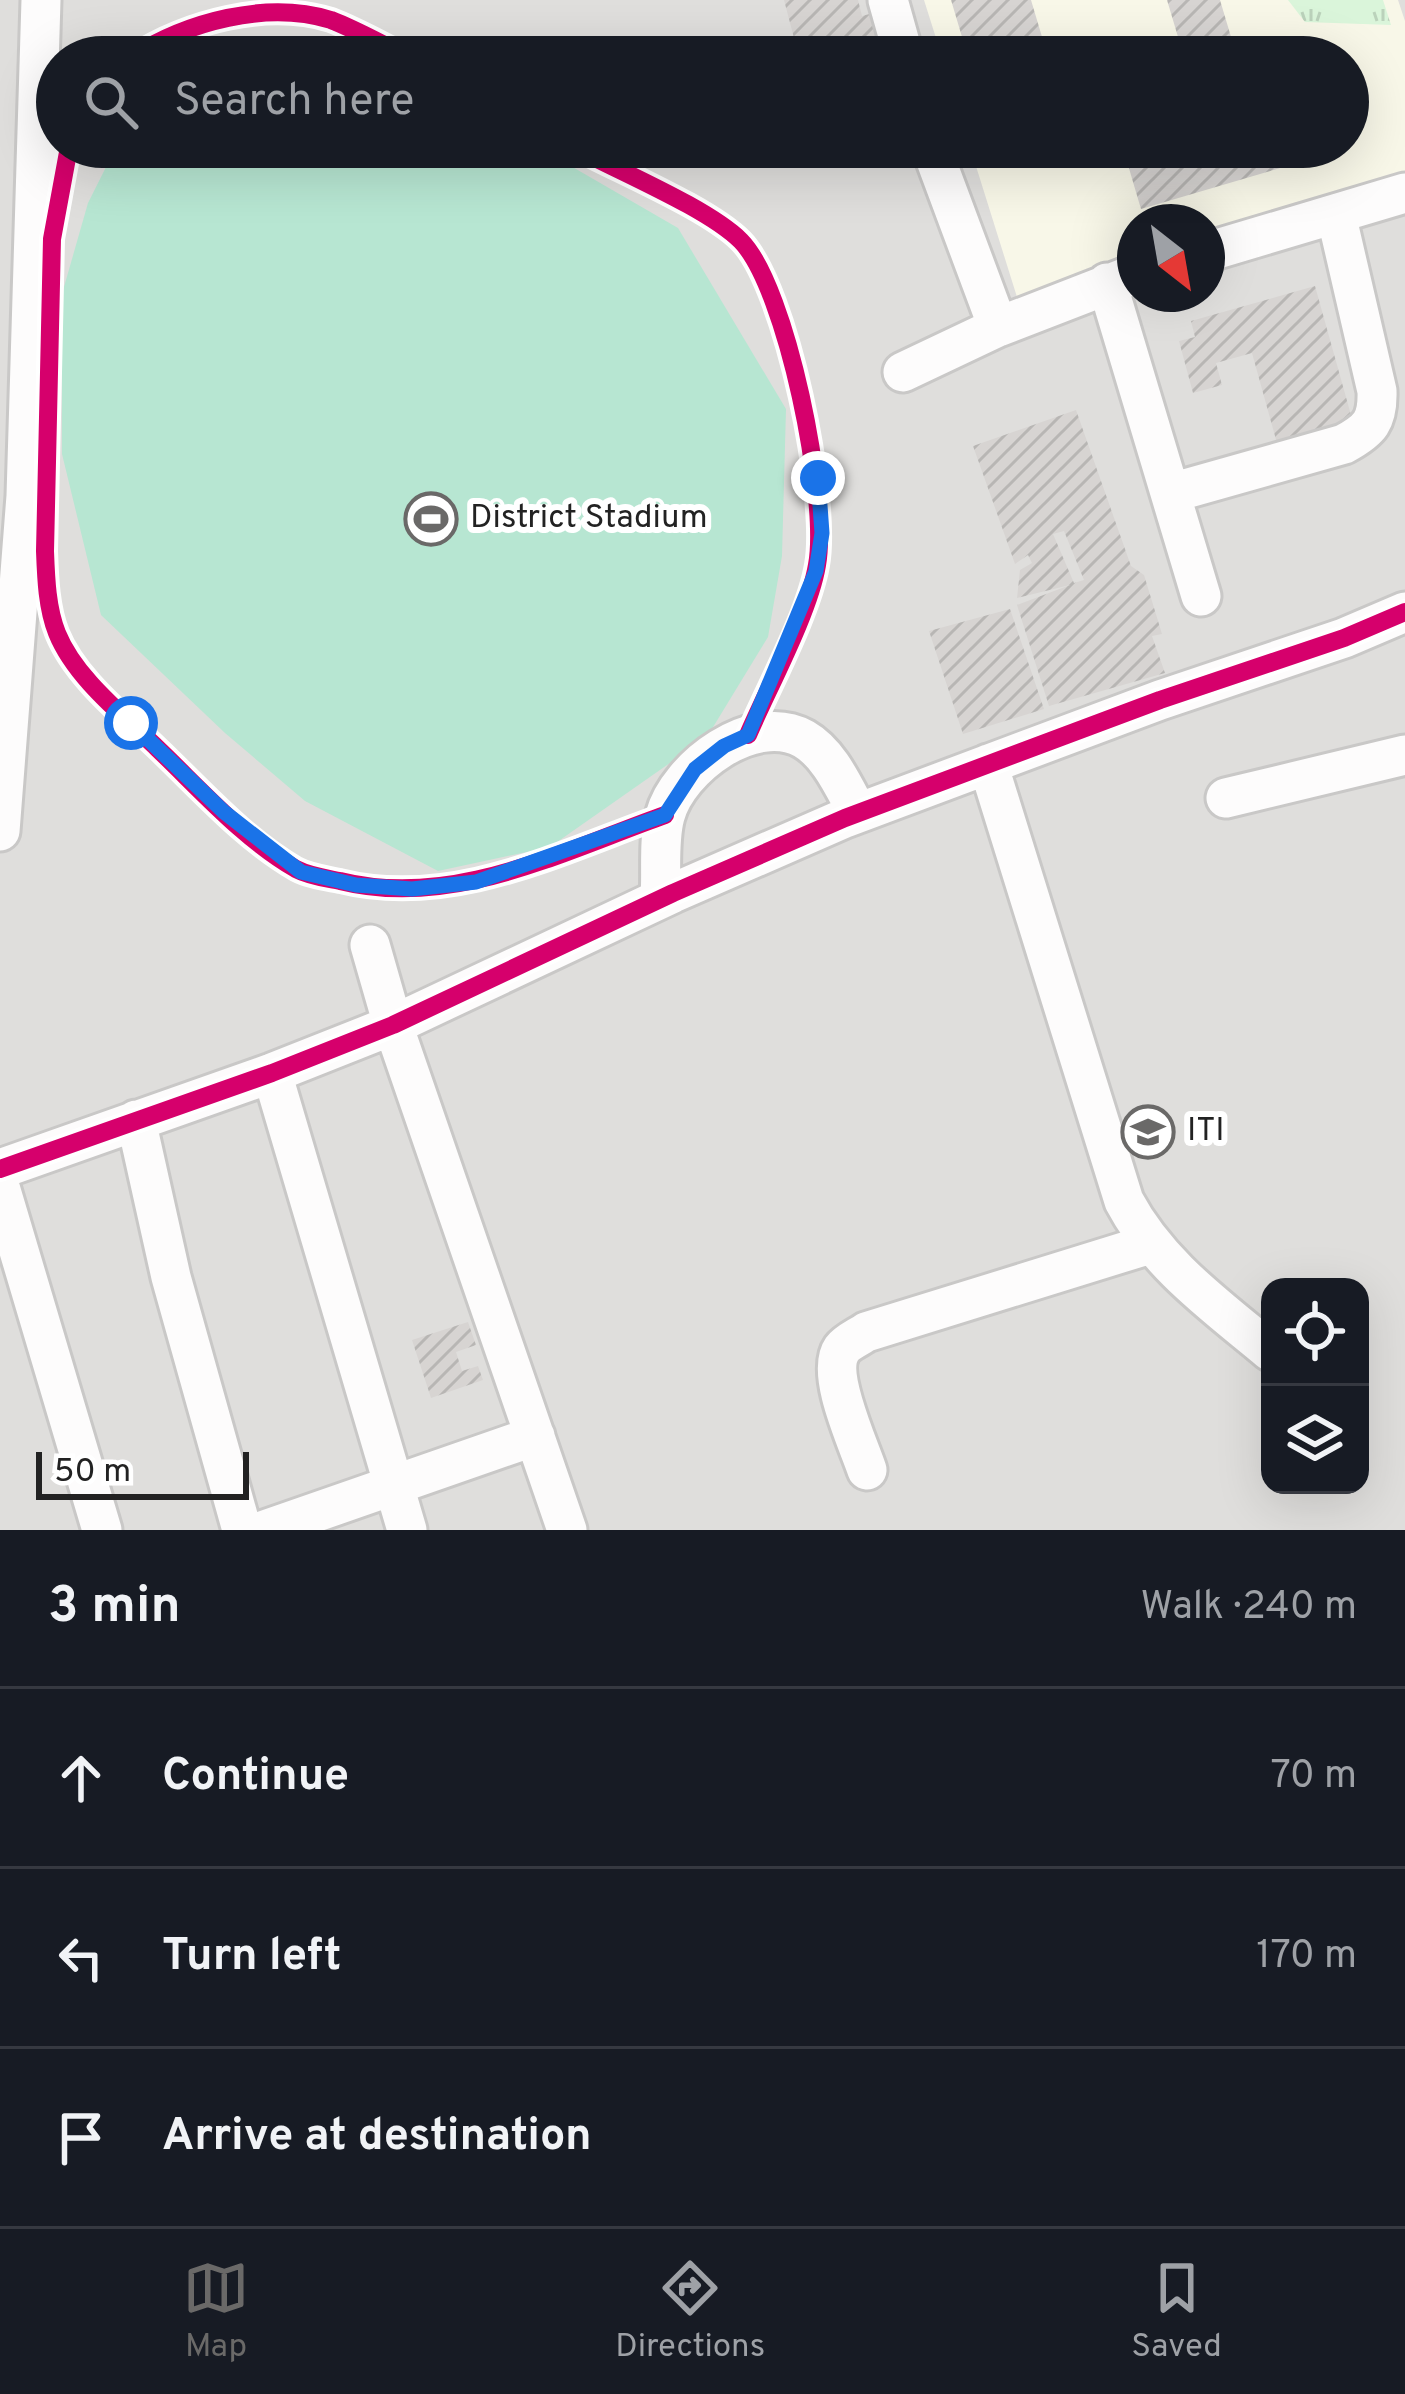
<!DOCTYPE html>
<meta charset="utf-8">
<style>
body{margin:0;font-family:Overpass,sans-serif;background:#242831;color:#f1f3f6}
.controls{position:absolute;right:36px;bottom:36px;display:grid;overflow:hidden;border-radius:24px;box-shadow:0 12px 48px #0002}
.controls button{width:108px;height:108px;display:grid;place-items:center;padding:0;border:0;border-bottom:3px solid #363941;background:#171b24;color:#f1f3f6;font:60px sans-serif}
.compass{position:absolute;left:1117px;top:204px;width:108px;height:108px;border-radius:50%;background:#171b24;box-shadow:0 12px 48px #0002;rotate:149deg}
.scale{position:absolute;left:36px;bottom:30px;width:213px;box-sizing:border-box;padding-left:12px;border:6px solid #222;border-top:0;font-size:33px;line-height:42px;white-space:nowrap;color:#222;-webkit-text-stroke:9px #fff;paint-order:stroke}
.stop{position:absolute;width:36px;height:36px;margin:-27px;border:9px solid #1a73e8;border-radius:50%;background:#fff}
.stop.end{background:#1a73e8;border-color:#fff;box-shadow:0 3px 12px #0008}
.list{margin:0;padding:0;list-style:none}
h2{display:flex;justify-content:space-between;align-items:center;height:156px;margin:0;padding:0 48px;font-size:51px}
h2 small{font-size:39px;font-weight:400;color:#9ea1a6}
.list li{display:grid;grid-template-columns:78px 1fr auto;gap:36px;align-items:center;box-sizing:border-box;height:180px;padding:0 48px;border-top:3px solid #363941}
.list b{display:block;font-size:45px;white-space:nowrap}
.list em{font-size:39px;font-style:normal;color:#9ea1a6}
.icon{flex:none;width:66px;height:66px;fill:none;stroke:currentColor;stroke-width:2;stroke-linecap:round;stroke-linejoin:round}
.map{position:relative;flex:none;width:1405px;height:1530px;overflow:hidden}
.search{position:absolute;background:#171b24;box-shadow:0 12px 48px #0002;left:36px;right:36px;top:36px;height:132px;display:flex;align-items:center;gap:30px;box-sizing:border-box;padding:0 42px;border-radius:66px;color:#9ea1a6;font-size:45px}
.sheet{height:696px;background:#171b24}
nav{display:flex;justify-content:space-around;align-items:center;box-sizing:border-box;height:168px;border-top:3px solid #363941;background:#171b24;font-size:33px;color:#9ea1a6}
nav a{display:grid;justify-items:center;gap:6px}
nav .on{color:#6a6968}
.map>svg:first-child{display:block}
.residential{fill:#dfdedc;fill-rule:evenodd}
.education{fill:#f8f7e8}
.park{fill:url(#park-tufts)}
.pitch{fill:#b7e6d2}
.building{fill:url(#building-hatch);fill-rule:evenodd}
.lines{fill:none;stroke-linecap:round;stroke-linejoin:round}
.minor-casing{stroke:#c9c8c7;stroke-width:45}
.minor{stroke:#fdfcfc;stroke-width:39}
.cycleway-casing{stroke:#fff;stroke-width:26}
.cycleway{stroke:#d6006c;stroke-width:18}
.route{stroke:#1a73e8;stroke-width:15}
.labels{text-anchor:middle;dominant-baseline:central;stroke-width:12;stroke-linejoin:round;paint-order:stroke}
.poi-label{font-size:33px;fill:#222;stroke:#fff;text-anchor:start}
</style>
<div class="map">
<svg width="1405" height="1530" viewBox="0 0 1405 1530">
<defs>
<pattern id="park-tufts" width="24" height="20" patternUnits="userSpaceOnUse" patternTransform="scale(3)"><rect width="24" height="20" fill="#daf5da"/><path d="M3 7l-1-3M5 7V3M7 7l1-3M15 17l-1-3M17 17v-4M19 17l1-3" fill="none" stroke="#bbd2bb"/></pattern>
<pattern id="building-hatch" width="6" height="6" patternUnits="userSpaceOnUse" patternTransform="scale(3)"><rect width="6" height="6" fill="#d7d4d2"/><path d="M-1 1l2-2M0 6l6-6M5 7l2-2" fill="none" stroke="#b8b6b4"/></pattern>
</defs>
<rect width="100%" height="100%" fill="#f0eeeb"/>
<path class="residential" d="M0,0H1405V1530H0ZM57,57H1348V147H57ZM1135,222H1207V294H1135ZM1270,1287H1360V1485H1270Z"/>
<path class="education" d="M924,0H1398L1405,21V175L1207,237V222H1135V260L1017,297L970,147H1348V57H942Z"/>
<path class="park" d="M1288,0H1383L1391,25L1305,22Z"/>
<path class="pitch" d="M116,147H538L678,228L786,409L782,556L768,637L707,737L550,847L438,871L305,801L225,733L101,615L62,454V294L88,203Z"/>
<path class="building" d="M784,0H858L862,16L884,10L895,52L876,57H799Z
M951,0H1031L1048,57H968Z
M1167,0H1220L1237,57H1184Z
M1140,147H1282L1287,166L1141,209L1128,165L1143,160Z
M1315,286L1356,433L1280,454L1252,353L1216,363L1222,385L1193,393L1179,341L1195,337L1191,321Z
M1076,410L1131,566L1144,575L1162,634L1152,636L1165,673L1049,706L1017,605L1070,585L1017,598L1020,570L1032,563L1028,555L1015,564L973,446ZM1064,531L1084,580L1074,583L1053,534Z
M1010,609L1044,709L963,734L929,631Z
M468,1322L476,1345L456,1352L462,1371L478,1366L483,1380L431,1398L412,1340Z"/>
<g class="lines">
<g class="minor-casing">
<path id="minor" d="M888,0L904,57
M931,147L998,327
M1207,252L1405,193
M1107,283L1201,596
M903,372L998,327L1135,274
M1171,493L1344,444C1370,430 1378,421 1377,391L1336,214
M988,764L1124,1201C1158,1265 1215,1305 1270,1351
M1226,798L1405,755
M0,831L26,496L41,0
M660,899C662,873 658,841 665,816C678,767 754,711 804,739C830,754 844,788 858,813
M370,945L393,1025L567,1530
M272,1073L407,1530
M136,1120L171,1277L242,1530
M0,1169L272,1073L393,1025L673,893L845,818L1160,700L1344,638L1405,612
M0,1187L102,1530
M867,1470C858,1443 825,1373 842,1349C847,1342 859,1337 866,1332L1150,1244
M265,1530L535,1436"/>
</g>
<use href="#minor" class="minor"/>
<g class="cycleway-casing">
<path id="cycleway" d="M132,57C187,22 266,0 331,20C357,30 383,45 408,57
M69,147L52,239L45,551C46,578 47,608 57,633C75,678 124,716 158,749C201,790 244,839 296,869C309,876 325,878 340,881C452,909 561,852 665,815
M574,147C618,171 708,208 741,241C787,288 829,500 817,565C809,613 768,688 748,735
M0,1169L272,1073L393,1025L673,893L845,818L1160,700L1344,638L1405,612"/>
</g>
<use href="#cycleway" class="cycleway"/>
</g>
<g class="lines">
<path class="route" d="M131,723L224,812L301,872L356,885L412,889L476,882L665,815L695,769L724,746L748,735L816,571L822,533L818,478"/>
</g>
<defs>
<g id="stadium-ring" transform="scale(2.7)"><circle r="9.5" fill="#fff" stroke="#6a6968" stroke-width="1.5"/><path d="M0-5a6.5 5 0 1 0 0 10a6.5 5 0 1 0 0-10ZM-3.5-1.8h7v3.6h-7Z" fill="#6a6968"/></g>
<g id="university-ring" transform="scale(2.7)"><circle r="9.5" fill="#fff" stroke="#6a6968" stroke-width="1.5"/><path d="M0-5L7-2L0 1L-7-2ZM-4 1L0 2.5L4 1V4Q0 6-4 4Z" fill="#6a6968"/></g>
</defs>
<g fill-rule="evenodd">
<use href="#stadium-ring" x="431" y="519"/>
<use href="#university-ring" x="1148" y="1132"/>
</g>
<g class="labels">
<g class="poi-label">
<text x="470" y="519">District Stadium</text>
<text x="1187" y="1132">ITI</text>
</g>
</g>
</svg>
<div class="controls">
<button><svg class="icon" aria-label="locate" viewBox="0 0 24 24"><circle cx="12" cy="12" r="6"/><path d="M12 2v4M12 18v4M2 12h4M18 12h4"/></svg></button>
<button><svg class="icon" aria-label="layers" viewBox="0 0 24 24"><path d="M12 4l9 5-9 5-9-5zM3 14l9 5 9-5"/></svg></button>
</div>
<svg class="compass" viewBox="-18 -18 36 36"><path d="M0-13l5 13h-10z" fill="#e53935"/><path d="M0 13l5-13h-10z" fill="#9ea1a6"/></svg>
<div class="scale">50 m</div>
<div class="stop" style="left:131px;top:723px"></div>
<div class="stop end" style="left:818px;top:478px"></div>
<div class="search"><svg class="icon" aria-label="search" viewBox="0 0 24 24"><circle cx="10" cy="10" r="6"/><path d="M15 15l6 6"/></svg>Search here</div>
</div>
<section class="sheet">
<h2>3 min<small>Walk · 240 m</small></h2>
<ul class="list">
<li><svg class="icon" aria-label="ahead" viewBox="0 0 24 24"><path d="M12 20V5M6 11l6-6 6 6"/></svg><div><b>Continue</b></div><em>70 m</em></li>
<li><svg class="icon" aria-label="left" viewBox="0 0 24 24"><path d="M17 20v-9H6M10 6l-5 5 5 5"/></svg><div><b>Turn left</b></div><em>170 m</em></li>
<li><svg class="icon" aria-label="arrive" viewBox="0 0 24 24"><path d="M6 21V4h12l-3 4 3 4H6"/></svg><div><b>Arrive at destination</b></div></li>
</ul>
</section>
<nav>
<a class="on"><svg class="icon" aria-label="map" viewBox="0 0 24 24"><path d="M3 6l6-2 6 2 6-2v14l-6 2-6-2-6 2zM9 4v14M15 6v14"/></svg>Map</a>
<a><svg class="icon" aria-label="directions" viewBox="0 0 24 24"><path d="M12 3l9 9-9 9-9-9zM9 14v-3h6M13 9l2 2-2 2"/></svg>Directions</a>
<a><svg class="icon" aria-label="saved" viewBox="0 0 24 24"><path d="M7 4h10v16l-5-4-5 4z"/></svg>Saved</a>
</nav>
